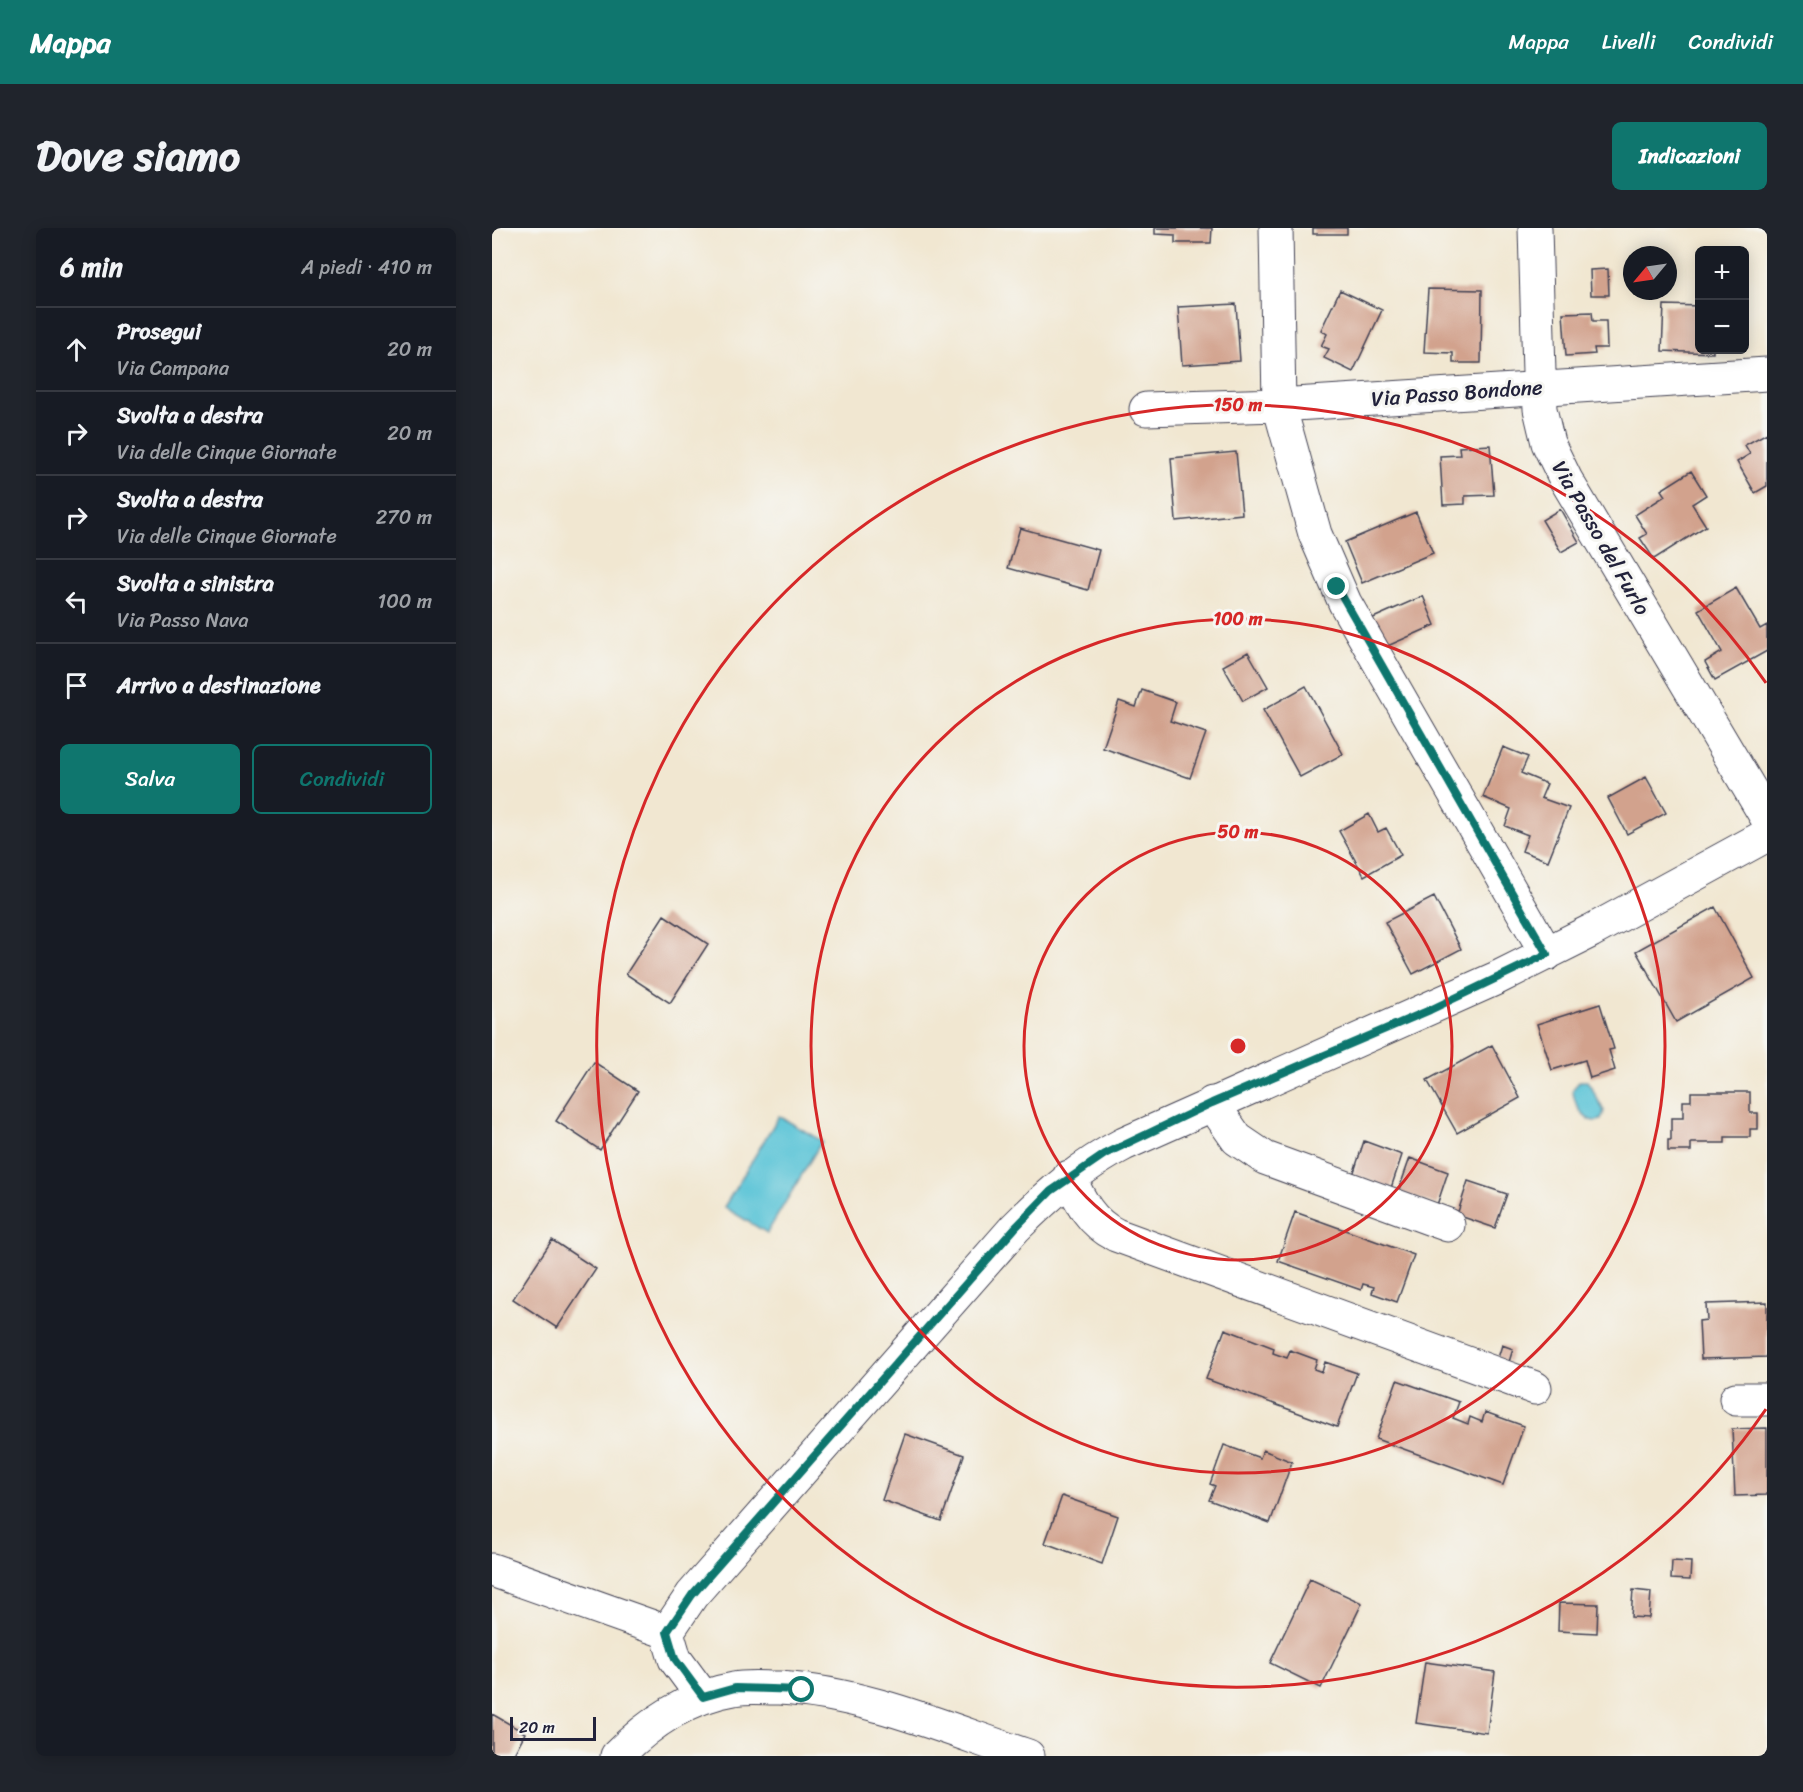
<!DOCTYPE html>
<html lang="it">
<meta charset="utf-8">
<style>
body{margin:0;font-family:Sriracha,sans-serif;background:#20242c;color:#f1f3f6}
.controls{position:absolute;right:18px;top:18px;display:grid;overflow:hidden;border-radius:9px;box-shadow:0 3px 15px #0003}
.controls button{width:54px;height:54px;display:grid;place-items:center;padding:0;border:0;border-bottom:2px solid #363941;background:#171b24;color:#f1f3f6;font:30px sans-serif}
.compass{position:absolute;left:1131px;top:18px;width:54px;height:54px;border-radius:50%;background:#171b24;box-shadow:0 3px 15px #0003;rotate:241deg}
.scale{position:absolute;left:18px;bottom:15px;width:86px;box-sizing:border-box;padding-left:6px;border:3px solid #22223b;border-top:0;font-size:16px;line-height:21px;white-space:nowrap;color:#22223b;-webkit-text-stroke:4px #f6f6f2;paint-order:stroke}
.stop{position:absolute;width:18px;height:18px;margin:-14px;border:4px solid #0f766e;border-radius:50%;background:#fff}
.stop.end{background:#0f766e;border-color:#fff;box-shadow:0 2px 6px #0008}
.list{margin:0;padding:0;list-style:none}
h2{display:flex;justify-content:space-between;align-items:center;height:78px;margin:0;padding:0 24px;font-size:26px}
h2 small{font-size:20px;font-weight:400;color:#9ea1a6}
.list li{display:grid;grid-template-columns:39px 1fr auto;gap:18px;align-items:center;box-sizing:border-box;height:84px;padding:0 24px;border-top:2px solid #363941}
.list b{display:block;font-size:22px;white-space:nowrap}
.list p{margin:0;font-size:20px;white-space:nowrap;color:#9ea1a6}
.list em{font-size:20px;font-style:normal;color:#9ea1a6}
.actions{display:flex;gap:12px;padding:18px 24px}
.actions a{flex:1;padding:14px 0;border:2px solid #0f766e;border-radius:9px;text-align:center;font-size:21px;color:#0f766e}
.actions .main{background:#0f766e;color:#fff}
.icon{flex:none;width:33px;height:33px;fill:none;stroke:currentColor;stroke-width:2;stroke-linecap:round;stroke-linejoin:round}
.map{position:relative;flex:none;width:1275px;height:1528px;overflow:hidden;border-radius:9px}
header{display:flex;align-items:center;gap:36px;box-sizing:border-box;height:84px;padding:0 30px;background:#0f766e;color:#fff}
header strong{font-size:28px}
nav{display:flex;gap:33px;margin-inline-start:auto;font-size:21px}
.intro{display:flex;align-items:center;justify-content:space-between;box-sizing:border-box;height:144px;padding:0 36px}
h1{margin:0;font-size:42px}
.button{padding:15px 27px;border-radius:9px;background:#0f766e;color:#fff;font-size:21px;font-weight:700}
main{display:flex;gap:36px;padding:0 36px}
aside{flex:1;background:#171b24;border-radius:9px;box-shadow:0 3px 15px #0003}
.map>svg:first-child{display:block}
.water{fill:#5bc4d7;stroke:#3e7389;stroke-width:1.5}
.building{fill:#d2a28d}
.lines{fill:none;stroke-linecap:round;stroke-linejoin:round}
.minor-casing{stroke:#414052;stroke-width:35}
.minor{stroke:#fff;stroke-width:33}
.route{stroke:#0f766e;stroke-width:8}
.ring{fill:none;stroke:#d62828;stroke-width:3}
.labels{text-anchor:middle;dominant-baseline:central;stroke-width:6;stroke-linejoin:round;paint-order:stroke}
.street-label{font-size:21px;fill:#22223b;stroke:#f6f6f2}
.centre{fill:#d62828;stroke:#f6f6f2;stroke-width:3}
.ring-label{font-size:18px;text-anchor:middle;font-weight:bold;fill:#d62828;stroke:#f6f6f2;stroke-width:6;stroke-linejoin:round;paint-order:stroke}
</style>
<header>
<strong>Mappa</strong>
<nav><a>Mappa</a><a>Livelli</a><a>Condividi</a></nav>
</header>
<div class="intro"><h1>Dove siamo</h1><a class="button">Indicazioni</a></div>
<main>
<aside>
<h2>6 min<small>A piedi · 410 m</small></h2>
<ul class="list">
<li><svg class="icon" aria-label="ahead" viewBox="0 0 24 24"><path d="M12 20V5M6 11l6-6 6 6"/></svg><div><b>Prosegui</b><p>Via Campana</p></div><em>20 m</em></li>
<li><svg class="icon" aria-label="right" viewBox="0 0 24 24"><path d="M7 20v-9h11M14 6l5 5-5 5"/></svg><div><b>Svolta a destra</b><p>Via delle Cinque Giornate</p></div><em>20 m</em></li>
<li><svg class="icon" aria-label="right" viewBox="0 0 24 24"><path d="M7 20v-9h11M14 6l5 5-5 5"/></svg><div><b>Svolta a destra</b><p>Via delle Cinque Giornate</p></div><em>270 m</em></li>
<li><svg class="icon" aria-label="left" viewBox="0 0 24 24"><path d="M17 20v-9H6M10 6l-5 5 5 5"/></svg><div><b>Svolta a sinistra</b><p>Via Passo Nava</p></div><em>100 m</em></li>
<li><svg class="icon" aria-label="arrive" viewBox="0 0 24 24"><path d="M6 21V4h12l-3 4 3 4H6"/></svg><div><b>Arrivo a destinazione</b></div></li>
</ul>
<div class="actions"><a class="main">Salva</a><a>Condividi</a></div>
</aside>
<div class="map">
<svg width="1275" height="1528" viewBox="0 0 1275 1528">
<rect width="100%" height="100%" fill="#f6f6f2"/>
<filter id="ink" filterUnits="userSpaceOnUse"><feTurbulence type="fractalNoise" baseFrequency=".0167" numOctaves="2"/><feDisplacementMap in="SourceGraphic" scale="12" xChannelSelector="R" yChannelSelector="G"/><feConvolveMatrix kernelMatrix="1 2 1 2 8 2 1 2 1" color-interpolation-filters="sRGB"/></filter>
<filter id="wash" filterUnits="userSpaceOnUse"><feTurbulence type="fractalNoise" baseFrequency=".008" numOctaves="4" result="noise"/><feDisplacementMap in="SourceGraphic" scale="24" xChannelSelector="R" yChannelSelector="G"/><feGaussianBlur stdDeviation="1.35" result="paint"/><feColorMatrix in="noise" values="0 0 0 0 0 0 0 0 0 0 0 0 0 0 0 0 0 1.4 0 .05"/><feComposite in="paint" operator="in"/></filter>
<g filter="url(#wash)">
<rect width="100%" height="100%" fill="#f1e7d1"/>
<path class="water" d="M1088,853H1095C1100,859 1107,875 1112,883L1109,892C1093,898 1081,875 1081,861Z
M287,888L330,913L275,1005L232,979Z"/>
<g id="blocks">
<path class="building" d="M663,0H720L719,15H683V7L663,6Z
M821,0H855V6H821Z
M1116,41L1117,67H1099L1098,42Z
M936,61L990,62L989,135H961V125L932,124Z
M848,62L890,82L861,144L832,130L837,121L829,118L835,106L829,102Z
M744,76L748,133L690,137L686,79Z
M1172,77L1208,78V122H1221V125L1170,123Z
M1100,84L1101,93H1114L1115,120H1102L1103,126L1074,128L1071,85Z
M1275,205V258L1263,265L1245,234L1258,226L1253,217Z
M998,217L1002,267L973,268V276L951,277L948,228L968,227L967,219Z
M744,224L750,286L684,293L679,230Z
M1199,243L1214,267L1200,276L1214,298L1162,331L1148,310L1155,306L1143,287L1173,268L1169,262Z
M1068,281L1087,314L1069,324L1050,292Z
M924,284L941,325L870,355L853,314Z
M528,300L607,322L596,362L516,340Z
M1244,360L1268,401L1275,397V423L1223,452L1213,434L1230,424L1206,382Z
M931,368L943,397L891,420L879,391Z
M756,424L776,459L751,473L731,438Z
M814,458L851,526L808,549L771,482Z
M650,462L684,474L678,493L714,505L698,550L611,520L627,473L644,479Z
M1011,519L1036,529L1029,545L1055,556L1049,570L1077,580L1056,633L1030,623L1036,607L1013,598L1019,581L991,569Z
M1154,549L1174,585L1135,606L1116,570Z
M877,586L886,604L894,600L909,627L872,648L847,603Z
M942,669L969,721L921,746L893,694Z
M1223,679L1262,750L1184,794L1144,723Z
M172,687L216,716L178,775L134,746Z
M1108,776L1122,821L1117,822L1123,842L1098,850L1093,832L1060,842L1045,796Z
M1000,817L1028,870L965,905L935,852Z
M102,834L146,863L108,922L64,893Z
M1199,864H1258V885H1266V901H1258V909H1233V915H1199V923H1176V912H1179V890H1191V873H1199Z
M872,913L910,927L899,960L861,947Z
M918,930L956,944L945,977L906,964Z
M976,953L1015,966L1003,1000L965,987Z
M803,984L922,1027L905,1074L880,1065L882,1059L871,1056L869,1062L786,1033Z
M60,1012L104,1041L65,1100L21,1071Z
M1275,1074V1129L1209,1131L1207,1093L1215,1092L1214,1076Z
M733,1101L782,1120L781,1125L795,1130L798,1122L825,1132L822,1141L830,1144L833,1134L865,1145L845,1199L714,1151Z
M1010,1117L1021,1121L1017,1134L1006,1130Z
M905,1152L967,1174L961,1190L976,1196L978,1189L990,1194L993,1184L1032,1198L1011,1257L884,1211Z
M1275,1200V1267L1243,1268L1240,1201Z
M413,1206L472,1227L449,1293L390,1272Z
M732,1217L768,1230L771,1222L800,1234L778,1295L717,1272L723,1258L718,1256Z
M570,1268L626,1288L610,1336L553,1315Z
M1180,1333L1199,1334L1198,1352L1179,1351Z
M818,1351L870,1375L829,1460L778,1435Z
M1141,1362L1159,1364L1157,1390L1139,1389Z
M1067,1375L1106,1376L1105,1405L1066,1403Z
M933,1434L1003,1444L995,1505L924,1495Z
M0,1486L33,1505L21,1528H0Z"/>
</g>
</g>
<g filter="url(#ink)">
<use href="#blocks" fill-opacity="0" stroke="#414052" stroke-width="1.5"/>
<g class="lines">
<g class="minor-casing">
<path id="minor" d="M784,0L787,177L823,306L853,375L1055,726
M1043,0L1048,181L1056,215L1074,252L1275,590
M654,181L787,177L1275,146
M720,875L745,911L773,930L956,997
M577,949C588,973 599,995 624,1007L1043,1160
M1244,1171H1275
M0,1342L175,1404
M211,1469L183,1431L175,1404L200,1367L523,1000C557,966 589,938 632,916L1005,750L1099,703L1275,607
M125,1528C156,1496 197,1468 242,1461C256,1458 272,1460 287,1460C373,1465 455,1501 536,1528"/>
</g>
<use href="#minor" class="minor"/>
</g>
</g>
<g class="lines" filter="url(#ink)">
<path class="route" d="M310,1462L243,1460L211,1469L183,1431L175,1404L200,1367L523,1000L559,963L613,926L720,875L938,782L1055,726L845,359"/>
</g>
<g class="ring">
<circle cx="746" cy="818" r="214"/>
<circle cx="746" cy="818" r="427"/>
<path d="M1274 1181A641 641 0 1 1 1274 455"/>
</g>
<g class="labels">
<g class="street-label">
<text transform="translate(965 165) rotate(-4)">Via Passo Bondone</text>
<text transform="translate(1109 310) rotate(60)">Via Passo del Furlo</text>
</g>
</g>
<circle cx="746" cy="818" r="9" class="centre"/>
<g class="ring-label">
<text x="746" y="183">150 m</text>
<text x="746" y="397">100 m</text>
<text x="746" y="610">50 m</text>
</g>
</svg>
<div class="controls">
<button>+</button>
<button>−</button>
</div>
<svg class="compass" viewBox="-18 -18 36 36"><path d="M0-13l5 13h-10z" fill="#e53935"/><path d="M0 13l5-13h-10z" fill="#9ea1a6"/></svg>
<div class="scale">20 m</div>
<div class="stop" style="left:310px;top:1462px"></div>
<div class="stop end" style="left:845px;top:359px"></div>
</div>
</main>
